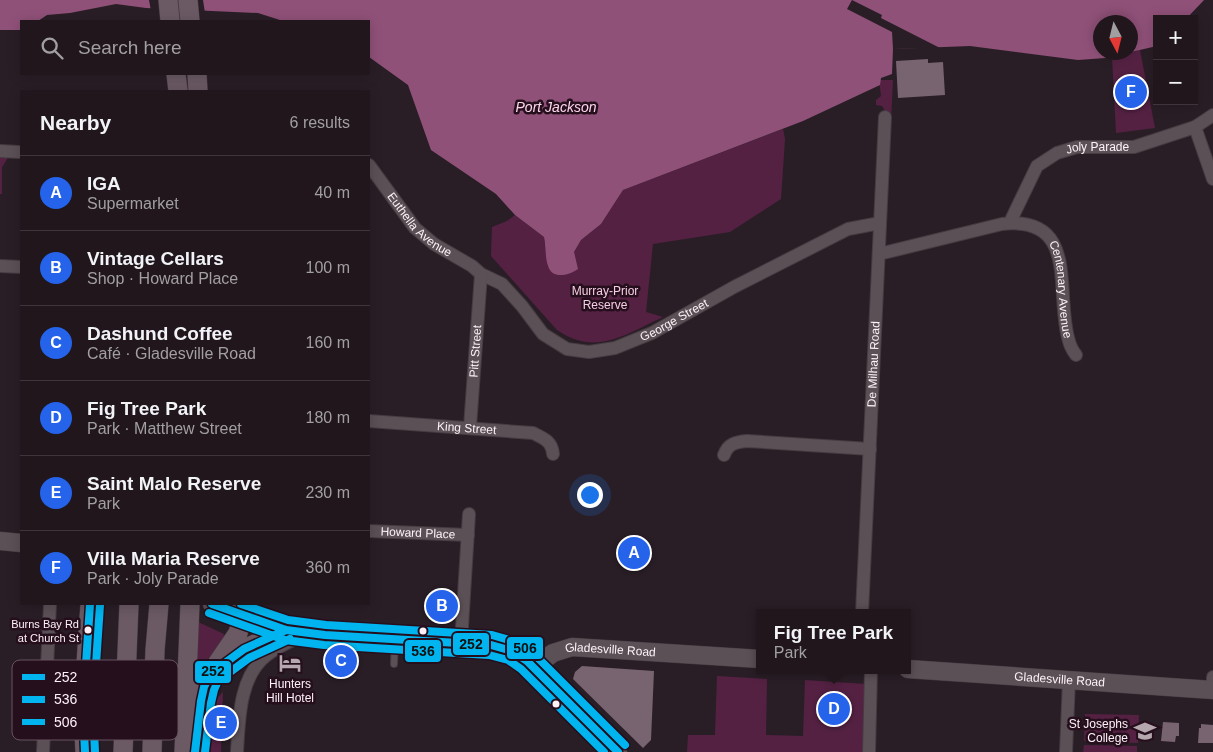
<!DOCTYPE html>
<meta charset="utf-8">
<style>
body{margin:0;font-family:Helvetica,sans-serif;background:#281f25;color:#f1f3f6}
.controls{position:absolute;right:15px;top:15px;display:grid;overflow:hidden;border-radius:0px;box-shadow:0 2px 12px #0003}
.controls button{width:45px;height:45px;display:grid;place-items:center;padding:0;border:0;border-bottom:1px solid #3d353b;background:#20161c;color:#f1f3f6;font:25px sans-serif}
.compass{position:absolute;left:1093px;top:15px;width:45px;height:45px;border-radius:50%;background:#20161c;box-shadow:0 2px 12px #0003;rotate:173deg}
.you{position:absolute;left:589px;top:494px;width:18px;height:18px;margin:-12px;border:4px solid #fff;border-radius:50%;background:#1a73e8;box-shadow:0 0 0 8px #1a73e833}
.badge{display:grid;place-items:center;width:32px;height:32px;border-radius:50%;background:#2563eb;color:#fff;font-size:16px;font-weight:700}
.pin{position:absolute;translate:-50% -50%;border:2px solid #fff;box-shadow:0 1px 5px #0006}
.popup{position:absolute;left:756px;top:609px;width:155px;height:65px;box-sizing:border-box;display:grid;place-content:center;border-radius:0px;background:#20161c;filter:drop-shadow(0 1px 4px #0005);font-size:16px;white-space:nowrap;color:#a29fa3}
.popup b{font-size:19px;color:#f1f3f6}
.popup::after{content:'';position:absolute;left:50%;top:100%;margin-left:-10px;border:10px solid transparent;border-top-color:#20161c}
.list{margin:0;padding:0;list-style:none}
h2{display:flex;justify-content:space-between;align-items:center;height:65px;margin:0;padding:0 20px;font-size:21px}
h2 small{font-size:16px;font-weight:400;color:#a29fa3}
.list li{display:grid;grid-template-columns:32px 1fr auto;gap:15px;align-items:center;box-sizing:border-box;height:75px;padding:0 20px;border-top:1px solid #3d353b}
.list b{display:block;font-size:19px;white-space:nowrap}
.list p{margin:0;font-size:16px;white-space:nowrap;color:#a29fa3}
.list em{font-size:16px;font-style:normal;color:#a29fa3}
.icon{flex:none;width:28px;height:28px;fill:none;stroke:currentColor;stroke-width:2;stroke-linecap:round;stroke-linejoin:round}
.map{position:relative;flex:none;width:1213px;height:752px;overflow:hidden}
.search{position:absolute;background:#20161c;box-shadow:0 2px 12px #0003;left:20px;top:20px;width:350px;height:55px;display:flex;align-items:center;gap:12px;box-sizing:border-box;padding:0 18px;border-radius:0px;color:#a29fa3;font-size:19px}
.panel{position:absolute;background:#20161c;box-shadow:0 2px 12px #0003;left:20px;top:90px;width:350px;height:515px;border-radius:0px}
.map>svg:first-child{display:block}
.green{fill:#542143}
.water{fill:#905179}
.pier{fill:#2a1e26}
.building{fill:#786470}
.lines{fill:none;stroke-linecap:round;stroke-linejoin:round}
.lane-casing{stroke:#453b41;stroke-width:8}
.street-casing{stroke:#453b41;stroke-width:14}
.secondary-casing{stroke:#453b41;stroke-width:19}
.primary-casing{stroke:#453b41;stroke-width:20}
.lane{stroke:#5b5056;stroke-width:6}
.street{stroke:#5b5056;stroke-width:12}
.secondary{stroke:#5b5056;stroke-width:18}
.primary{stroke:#6b5a64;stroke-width:19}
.bus-1-casing{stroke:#260f1d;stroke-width:11}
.bus-2-casing{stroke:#260f1d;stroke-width:11}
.bus-3-casing{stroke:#260f1d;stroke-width:11}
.bus-1{stroke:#00b5ef;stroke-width:8}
.bus-2{stroke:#00b5ef;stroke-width:8}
.bus-3{stroke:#00b5ef;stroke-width:8}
.bus-dot{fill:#fef1f8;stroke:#260f1d;stroke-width:2}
.labels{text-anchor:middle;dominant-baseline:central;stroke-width:5;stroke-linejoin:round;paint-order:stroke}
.bus-label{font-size:11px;fill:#fef1f8;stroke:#260f1d;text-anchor:end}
.street-label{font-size:12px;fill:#fef1f8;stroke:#260f1d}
.park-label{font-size:12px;fill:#f5cde4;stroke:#260f1d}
.poi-label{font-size:12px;fill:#fef1f8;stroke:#260f1d}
.water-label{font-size:14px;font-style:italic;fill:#fdd5ec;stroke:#260f1d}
.key{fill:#260f1d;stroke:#67535f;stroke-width:1}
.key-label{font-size:14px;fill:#fef1f8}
.line-badge{stroke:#260f1d;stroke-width:2}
.pale-badge-label{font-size:14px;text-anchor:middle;font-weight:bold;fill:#111}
</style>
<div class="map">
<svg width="1213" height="752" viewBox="0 0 1213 752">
<rect width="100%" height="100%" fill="#2a1e26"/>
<path class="green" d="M1140,50L1155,128L1116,133L1112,57Z
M879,80H893L891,120L882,106L876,105V100L881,96Z
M783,129L785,139L781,199L730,232L653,244L646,312L663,317C626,334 596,357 557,330L491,256L492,227L507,221L515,215L544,237L548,268L574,252L581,240L601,224L623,190Z
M0,155L9,156L2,167V194H0Z
M196,621L224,634L222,644L205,662L199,676H191Z
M717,676L767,679L766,735L803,736L805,680L866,684L863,752H687L688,735H715Z
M223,692L221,752H205L209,707Z
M1085,714L1139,715L1138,743L1084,741Z
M1084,745L1137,746V752H1083Z"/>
<path class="water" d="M0,0H1204L1186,19H1157V46L1131,52L1130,22H1100V52L1129,53L1105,58L1078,60L970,46L893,49L892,74L881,78L880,85L803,121L623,190L601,224L581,240L574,252L578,269C571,273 568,275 559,275C543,274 547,250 544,237L515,215L496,194L431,150L408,85L369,57V21H283L258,13L146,8L116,4L70,13L47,15L38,21H21V30H0Z"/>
<path class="pier" d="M149,0H203L205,13L151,11Z
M852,0L882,15L881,18L940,48L893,49L892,32L847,9Z"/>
<path class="building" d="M928,59V63L943,62L945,95L898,98L896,61Z
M582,666L654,671L651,740L643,748L573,679L575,672Z
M1163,722L1179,723V736H1176L1175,742L1161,741Z
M1201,724L1213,725V743H1198L1199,728H1201Z"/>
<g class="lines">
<g class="lane-casing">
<path id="lane" d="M394,664L395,640"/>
</g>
<g class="street-casing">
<g id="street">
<path d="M1195,127L1213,179"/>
<path d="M0,151L19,152"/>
<path id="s1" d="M369,165L415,228L434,244L472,266L481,274L502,284L522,306L543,334L567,349L589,352L615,348L652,333L734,287L848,229L880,223"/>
<path id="s2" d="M1011,223L1012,218L1037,166L1057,153L1077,147H1134L1195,127L1213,115"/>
<path id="s3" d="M879,254L1002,224C1081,215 1054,294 1069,341C1070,346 1073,351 1076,355"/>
<path d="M0,266L21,267"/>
<path id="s4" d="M369,421L533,433C543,438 552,441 553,454"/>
<path id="s5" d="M470,427L481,274"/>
<path d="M724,455C728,444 735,442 747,441L870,449"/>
<path id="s6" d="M369,531L468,535"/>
<path id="s7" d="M862,613L885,117"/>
<path d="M461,643L469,514"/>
<path d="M1213,690V677"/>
<path d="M43,752L50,604"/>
<path d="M237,752C239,720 239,676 267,655C279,645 294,640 308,633"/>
<path d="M869,752L871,670"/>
<path d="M1066,752L1069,680"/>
</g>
</g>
<g class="secondary-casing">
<g id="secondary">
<path d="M0,541L21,543"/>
<path d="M212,604L286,630L325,635L491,645L512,651L527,661L618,752"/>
<path id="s8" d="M534,667L553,653L572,647L760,659"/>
<path id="s9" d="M908,669L1213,690"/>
</g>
</g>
<g class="primary-casing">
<path id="primary" d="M168,0L170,21
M188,0L190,21
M176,74L178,91
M197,74L198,91
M224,662L244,649L286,630
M85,752L83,709L90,604
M123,752L129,604
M152,752L155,650L159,604
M184,752L190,604
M195,752L204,687L210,674L238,633L243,616"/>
</g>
<use href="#lane" class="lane"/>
<use href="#street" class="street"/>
<use href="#secondary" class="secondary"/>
<use href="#primary" class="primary"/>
<g class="bus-1-casing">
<path id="bus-1" d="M212,604L286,630L325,635L491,645L512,651L527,661L618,752
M85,752L83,709L90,604
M195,752L201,701L204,687L210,674L244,649L286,630"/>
</g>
<g class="bus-2-casing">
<path id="bus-2" d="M209,613L285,640L324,645L489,655L508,660L521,669L604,752
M95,752L93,709L100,605
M205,752L211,703L214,690L218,681L249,658L290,639"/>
</g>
<g class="bus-3-casing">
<path id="bus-3" d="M241,604L288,620L326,625L492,635L516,642L533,653L625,745"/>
</g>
<use href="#bus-1" class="bus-1"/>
<use href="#bus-2" class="bus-2"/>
<use href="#bus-3" class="bus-3"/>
</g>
<defs>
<g id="hotel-bare" transform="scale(1.725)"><path d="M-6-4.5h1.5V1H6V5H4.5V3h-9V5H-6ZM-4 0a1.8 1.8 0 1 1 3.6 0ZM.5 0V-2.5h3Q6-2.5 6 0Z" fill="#b4a7ae" stroke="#260f1d" stroke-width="2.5" paint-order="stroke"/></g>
<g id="school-bare" transform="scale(1.725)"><path d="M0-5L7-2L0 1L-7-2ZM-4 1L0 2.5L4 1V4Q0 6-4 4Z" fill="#b4a7ae" stroke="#260f1d" stroke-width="2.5" paint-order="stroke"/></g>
</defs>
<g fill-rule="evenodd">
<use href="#hotel-bare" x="290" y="663"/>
<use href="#school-bare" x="1145" y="731"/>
</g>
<g class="bus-dot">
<circle cx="88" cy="630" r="4.5"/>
<circle cx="423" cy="631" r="4.5"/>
<circle cx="556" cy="704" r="4.5"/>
</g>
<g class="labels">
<g class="bus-label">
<text x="79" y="624">Burns Bay Rd<tspan x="79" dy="14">at Church St</tspan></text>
</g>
<g class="street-label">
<text stroke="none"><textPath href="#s2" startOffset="128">Joly Parade</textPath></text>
<text stroke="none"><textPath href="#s1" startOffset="79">Euthella Avenue</textPath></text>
<text stroke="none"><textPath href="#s3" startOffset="232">Centenary Avenue</textPath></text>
<text stroke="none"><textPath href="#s1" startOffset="389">George Street</textPath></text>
<text stroke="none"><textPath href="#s5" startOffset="76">Pitt Street</textPath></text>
<text stroke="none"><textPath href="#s7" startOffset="249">De Milhau Road</textPath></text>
<text stroke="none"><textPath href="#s4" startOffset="98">King Street</textPath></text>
<text stroke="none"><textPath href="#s6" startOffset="49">Howard Place</textPath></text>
<text stroke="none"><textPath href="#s8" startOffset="82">Gladesville Road</textPath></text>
<text stroke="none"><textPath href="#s9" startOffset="152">Gladesville Road</textPath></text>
</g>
<g class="park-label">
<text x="605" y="291">Murray-Prior<tspan x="605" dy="14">Reserve</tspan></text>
</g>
<g class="poi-label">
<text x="290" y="684">Hunters<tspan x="290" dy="14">Hill Hotel</tspan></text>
<text x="1128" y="724" text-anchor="end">St Josephs<tspan x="1128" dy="14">College</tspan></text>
</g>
<g class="water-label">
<text x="556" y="107">Port Jackson</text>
</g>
</g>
<rect x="12" y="660" width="166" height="80" rx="8" class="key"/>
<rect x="22" y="674" width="23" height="6" fill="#00b5ef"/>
<rect x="22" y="696" width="23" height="7" fill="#00b5ef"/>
<rect x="22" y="719" width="23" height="6" fill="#00b5ef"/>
<g class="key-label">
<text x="54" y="682">252</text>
<text x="54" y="704">536</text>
<text x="54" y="727">506</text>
</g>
<g class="line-badge">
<rect x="452" y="632" width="38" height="24" rx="5" fill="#00b5ef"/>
<rect x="506" y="636" width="38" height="24" rx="5" fill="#00b5ef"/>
<rect x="404" y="639" width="38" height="24" rx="5" fill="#00b5ef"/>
<rect x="194" y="660" width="38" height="24" rx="5" fill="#00b5ef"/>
</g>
<g class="pale-badge-label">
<text x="471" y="649">252</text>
<text x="525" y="653">506</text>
<text x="423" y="656">536</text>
<text x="213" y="676">252</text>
</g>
</svg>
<div class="controls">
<button>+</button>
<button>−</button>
</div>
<svg class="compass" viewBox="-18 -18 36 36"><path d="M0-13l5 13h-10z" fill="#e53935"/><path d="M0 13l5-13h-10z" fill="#a29fa3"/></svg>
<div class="you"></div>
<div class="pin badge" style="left:634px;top:553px">A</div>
<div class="pin badge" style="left:442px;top:606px">B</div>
<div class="pin badge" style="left:341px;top:661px">C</div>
<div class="pin badge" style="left:834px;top:709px">D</div>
<div class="popup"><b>Fig Tree Park</b>Park</div>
<div class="pin badge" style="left:221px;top:723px">E</div>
<div class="pin badge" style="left:1131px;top:92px">F</div>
<div class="search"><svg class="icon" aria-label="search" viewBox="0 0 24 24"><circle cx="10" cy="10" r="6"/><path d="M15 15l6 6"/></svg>Search here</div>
<section class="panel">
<h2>Nearby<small>6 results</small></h2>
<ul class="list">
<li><span class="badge">A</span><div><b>IGA</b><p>Supermarket</p></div><em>40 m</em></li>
<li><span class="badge">B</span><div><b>Vintage Cellars</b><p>Shop · Howard Place</p></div><em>100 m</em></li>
<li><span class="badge">C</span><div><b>Dashund Coffee</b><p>Café · Gladesville Road</p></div><em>160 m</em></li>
<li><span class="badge">D</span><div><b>Fig Tree Park</b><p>Park · Matthew Street</p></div><em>180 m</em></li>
<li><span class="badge">E</span><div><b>Saint Malo Reserve</b><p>Park</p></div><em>230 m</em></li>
<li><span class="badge">F</span><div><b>Villa Maria Reserve</b><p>Park · Joly Parade</p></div><em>360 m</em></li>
</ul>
</section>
</div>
